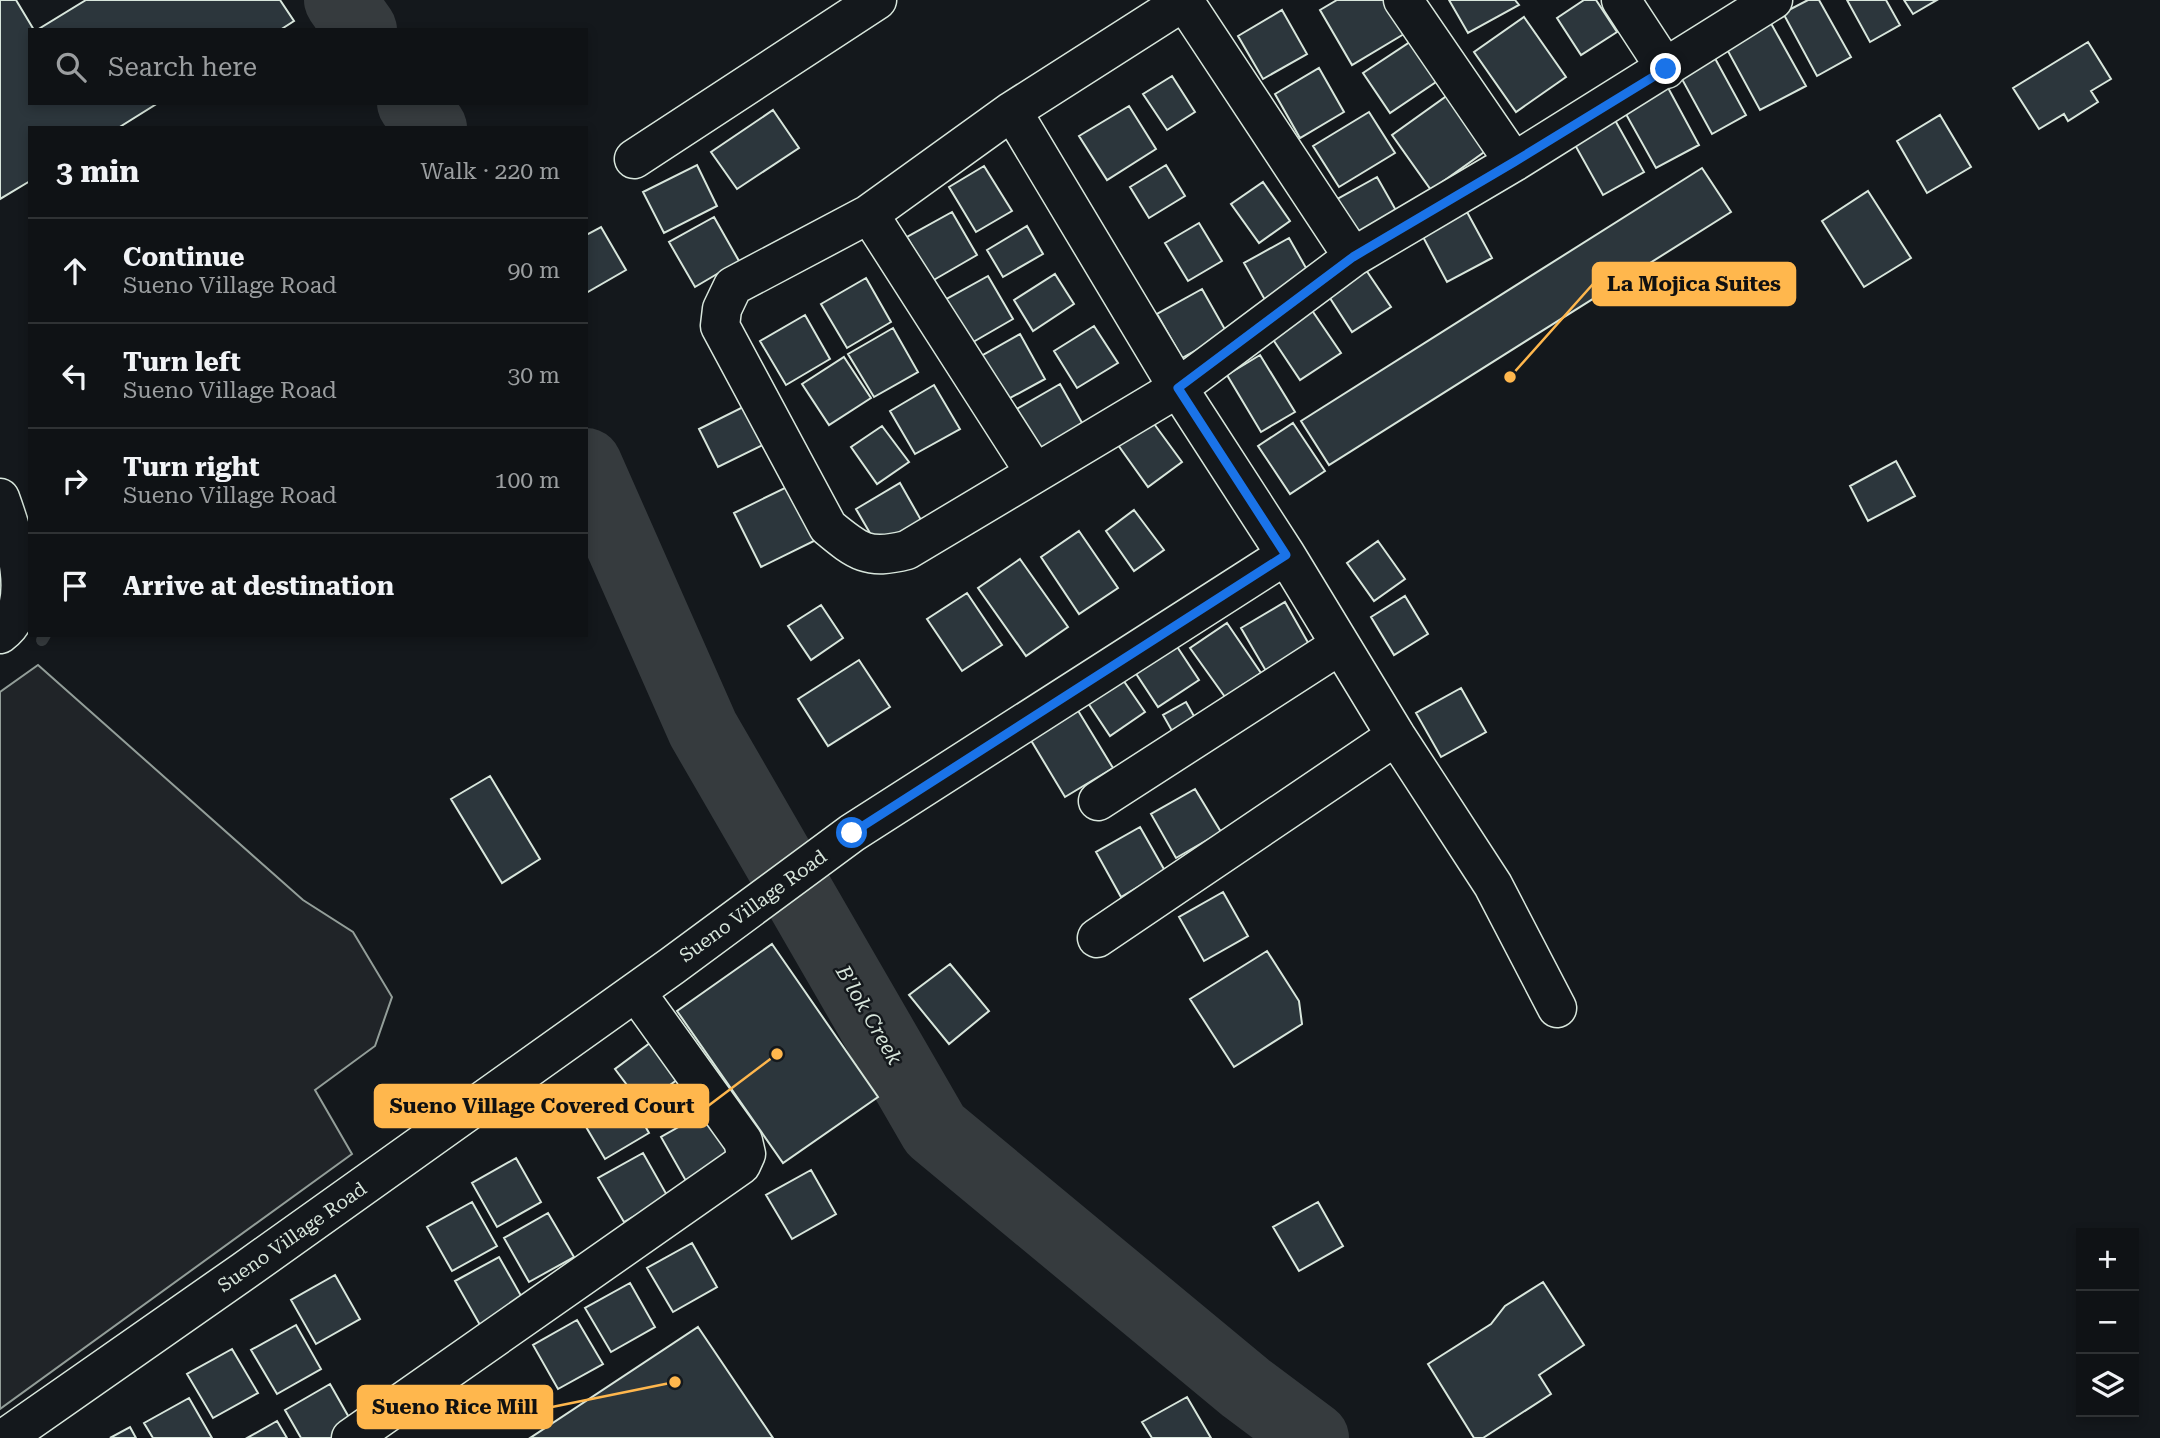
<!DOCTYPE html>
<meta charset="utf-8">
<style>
body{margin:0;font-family:"Roboto Serif",serif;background:#1d2022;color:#f1f3f6}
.controls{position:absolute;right:21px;bottom:21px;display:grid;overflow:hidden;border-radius:0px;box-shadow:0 4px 10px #0003}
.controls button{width:63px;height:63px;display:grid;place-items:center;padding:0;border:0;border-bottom:2px solid #2f3234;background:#0f1215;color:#f1f3f6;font:35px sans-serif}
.stop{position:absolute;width:21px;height:21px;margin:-16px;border:5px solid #1a73e8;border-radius:50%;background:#fff}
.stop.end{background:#1a73e8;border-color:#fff;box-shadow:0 2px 7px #0008}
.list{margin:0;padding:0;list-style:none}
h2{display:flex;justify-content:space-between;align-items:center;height:91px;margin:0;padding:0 28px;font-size:30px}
h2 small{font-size:23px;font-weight:400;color:#9b9ea0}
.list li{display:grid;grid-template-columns:46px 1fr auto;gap:21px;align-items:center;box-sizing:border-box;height:105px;padding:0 28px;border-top:2px solid #2f3234}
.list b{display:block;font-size:26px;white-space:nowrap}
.list p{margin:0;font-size:23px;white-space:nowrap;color:#9b9ea0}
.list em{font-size:23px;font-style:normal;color:#9b9ea0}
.icon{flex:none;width:38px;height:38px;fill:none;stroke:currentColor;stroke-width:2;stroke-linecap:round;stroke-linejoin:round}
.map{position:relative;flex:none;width:2160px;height:1438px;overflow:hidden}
.search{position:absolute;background:#0f1215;box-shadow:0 4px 10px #0003;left:28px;top:28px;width:560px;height:77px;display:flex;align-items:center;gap:18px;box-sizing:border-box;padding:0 24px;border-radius:0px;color:#9b9ea0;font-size:26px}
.panel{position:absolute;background:#0f1215;box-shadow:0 4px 10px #0003;left:28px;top:126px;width:560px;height:511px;border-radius:0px}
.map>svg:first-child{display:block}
.green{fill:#202428;stroke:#939e99;stroke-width:2}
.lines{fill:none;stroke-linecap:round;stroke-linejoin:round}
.stream{stroke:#363b3e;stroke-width:12}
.river{stroke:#363b3e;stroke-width:72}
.building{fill:#2c363c;stroke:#d8e6dc;stroke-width:2}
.minor-casing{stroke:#d8e6dc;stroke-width:41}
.minor{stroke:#14181c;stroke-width:38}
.route{stroke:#1a73e8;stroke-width:9}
.labels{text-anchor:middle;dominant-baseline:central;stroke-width:5;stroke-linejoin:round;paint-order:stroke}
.street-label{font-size:19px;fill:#d8e6dc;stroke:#14181c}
.water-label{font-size:21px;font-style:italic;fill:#d8e6dc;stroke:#14181c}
.leader{fill:none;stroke:#ffb74d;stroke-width:2.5}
.callout-dot{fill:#ffb74d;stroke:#14181c;stroke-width:2.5}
.callout{fill:#ffb74d;stroke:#ffb74d;stroke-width:2.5}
.callout-label{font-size:21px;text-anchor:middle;font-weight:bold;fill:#111}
</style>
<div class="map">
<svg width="2160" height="1438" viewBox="0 0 2160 1438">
<rect width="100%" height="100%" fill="#14181c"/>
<path class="green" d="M38,665L303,900L353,932L392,997L375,1046L315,1090L352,1154L0,1409V692Z"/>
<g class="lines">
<path class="stream" d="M42,640L45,635"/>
<path class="river" d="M340,0L361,30
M413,103L431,128
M586,464L703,729L935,1130L1246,1388L1313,1438"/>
</g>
<path class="building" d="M0,0H16L34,30H30V103H158L118,128H30V181L0,199Z
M86,0H280L294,21L280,30H37Z
M1337,0H1391L1409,31L1352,65L1320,10Z
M1449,0H1515L1519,5L1468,33Z
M1584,0H1596L1617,32L1581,55L1557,18Z
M1808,0H1819L1851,57L1817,76L1783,13Z
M1847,0H1886L1900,25L1870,42Z
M1904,0H1937L1913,14Z
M1282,10L1307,54L1263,79L1238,36Z
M1524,17L1566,77L1516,112L1474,52Z
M1768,18L1806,86L1760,110L1723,42Z
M1413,40L1439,80L1390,113L1363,73Z
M2088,42L2111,79L2091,91L2098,102L2068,121L2064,114L2039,129L2013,88Z
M1711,51L1746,115L1712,134L1677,70Z
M1319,68L1344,112L1300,138L1275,94Z
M1172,76L1195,112L1167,130L1143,94Z
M1666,84L1699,145L1656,168L1622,107Z
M1448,95L1487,150L1431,190L1392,135Z
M1129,106L1156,149L1107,180L1079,136Z
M773,110L799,148L737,189L711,152Z
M1369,112L1395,153L1339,187L1313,146Z
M1611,113L1644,172L1603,195L1570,136Z
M1940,115L1971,167L1927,193L1897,141Z
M697,165L717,206L664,233L643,192Z
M1166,165L1185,196L1149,218L1130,187Z
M984,166L1012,211L976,232L949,187Z
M1702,168L1731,212L1329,465L1301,421Z
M1377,177L1402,221L1358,246L1332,202Z
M1263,182L1290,221L1259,243L1231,204Z
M1868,191L1911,258L1864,287L1822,221Z
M952,212L977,255L932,281L907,237Z
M1467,212L1492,258L1447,282L1422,235Z
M714,217L739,261L695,287L669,242Z
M1199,223L1222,261L1188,281L1165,243Z
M1027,226L1043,254L1003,277L987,250Z
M601,227L626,270L586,293V235Z
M1289,238L1314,282L1269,307L1244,263Z
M1366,270L1391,307L1352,332L1328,295Z
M1055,274L1074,304L1033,331L1014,300Z
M988,276L1013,319L968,345L943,301Z
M866,278L891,322L847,348L821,304Z
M1202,289L1227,333L1182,358L1157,314Z
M1307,303L1341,353L1300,380L1266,329Z
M805,315L830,359L786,385L760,341Z
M1094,326L1118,363L1077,388L1054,351Z
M893,328L918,372L874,397L848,354Z
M1020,334L1045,379L1001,403L976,359Z
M1260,355L1295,412L1261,432L1227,375Z
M844,357L871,398L829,425L802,384Z
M1060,384L1085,428L1041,453L1015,410Z
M934,385L960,429L915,454L890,411Z
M743,407L763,445L718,467L699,429Z
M1152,421L1182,462L1148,487L1118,445Z
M1293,423L1325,471L1290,494L1258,446Z
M882,426L909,462L877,484L851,447Z
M1896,461L1915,496L1868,521L1850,486Z
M900,483L925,527L881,552L856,509Z
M793,484L820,538L761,567L734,513Z
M1134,510L1164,550L1134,571L1106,531Z
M1079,531L1118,588L1079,614L1041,557Z
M1378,541L1405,579L1374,601L1347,563Z
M1020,559L1068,627L1026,656L978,588Z
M967,593L1002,645L962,671L927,619Z
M1405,596L1428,634L1394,655L1371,617Z
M1285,602L1310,646L1266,671L1241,628Z
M821,605L843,638L811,660L788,626Z
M1227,623L1261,673L1225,697L1190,648Z
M1174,642L1199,680L1158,707L1133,669Z
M859,660L890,707L828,746L798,699Z
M1119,674L1145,712L1110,736L1084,697Z
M1461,688L1486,732L1441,757L1416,713Z
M1186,702L1199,725L1176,738L1163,715Z
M1074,704L1113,768L1065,797L1026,732Z
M490,776L540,859L502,883L451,799Z
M1195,789L1221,832L1176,858L1151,814Z
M1140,827L1165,871L1121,897L1096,852Z
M1223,892L1248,936L1204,961L1179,917Z
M772,944L878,1097L783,1163L677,1011Z
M1267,951L1299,1001L1302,1024L1234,1067L1190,999Z
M950,964L989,1011L949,1044L909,995Z
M654,1040L681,1077L642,1105L615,1069Z
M624,1089L649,1133L605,1159L579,1115Z
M705,1112L731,1156L686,1181L661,1137Z
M643,1153L668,1197L624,1222L598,1178Z
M516,1158L541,1202L497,1227L472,1183Z
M811,1170L836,1214L792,1239L766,1195Z
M472,1202L497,1246L452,1271L427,1227Z
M1318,1202L1343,1246L1299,1271L1273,1227Z
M548,1213L574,1257L529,1282L504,1238Z
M692,1243L717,1287L673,1312L647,1268Z
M499,1257L524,1301L480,1325L455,1281Z
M335,1275L360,1319L316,1344L291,1300Z
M1543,1282L1584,1345L1539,1375L1551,1394L1483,1438H1474L1428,1364L1491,1324L1505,1306Z
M630,1283L655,1327L611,1352L585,1308Z
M577,1320L603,1364L558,1389L533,1345Z
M296,1325L321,1369L277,1394L251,1350Z
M698,1327L773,1438H530Z
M232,1349L258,1393L213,1418L187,1374Z
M330,1384L355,1428L338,1438H301L285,1410Z
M1187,1397L1211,1438H1152L1142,1422Z
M189,1398L212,1438H153L144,1423Z
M277,1421L287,1438H247Z
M130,1427L136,1438H110Z"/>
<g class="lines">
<g class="minor-casing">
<path id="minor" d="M1403,0L1514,162
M1621,0L1666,69
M1184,1L1353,257
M1012,111L1178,388L907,550C868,560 858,552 828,527L720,326L722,309L733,286L869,214L1012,111L1186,0
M634,159L877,0
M869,214L1035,473
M0,498C13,534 39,606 0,634
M1098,801L1340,645
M1097,938L1396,736
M1557,1008L1493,885L1396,736L1286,555L1178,388L1353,257L1514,162L1773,0
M5,1438L244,1271L672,966L852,833L1286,555
M351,1438L741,1165L746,1154L743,1141L636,992"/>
</g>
<use href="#minor" class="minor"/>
</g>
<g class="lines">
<path class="route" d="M852,833L1286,555L1178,388L1353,257L1514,162L1666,69"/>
</g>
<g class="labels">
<g class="street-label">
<text transform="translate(753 906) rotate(-36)">Sueno Village Road</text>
<text transform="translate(292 1237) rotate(-35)">Sueno Village Road</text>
</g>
<g class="water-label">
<text transform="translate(869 1015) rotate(60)">B'lok Creek</text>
</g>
</g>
<path class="leader" d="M1510 377L1593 284M777 1054L708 1106M675 1382L552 1407"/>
<g class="callout-dot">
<circle cx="1510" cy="377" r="7"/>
<circle cx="777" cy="1054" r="7"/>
<circle cx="675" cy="1382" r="7"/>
</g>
<g class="callout">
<rect x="1593" y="263" width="202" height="42" rx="7"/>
<rect x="375" y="1085" width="333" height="42" rx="7"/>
<rect x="358" y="1386" width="194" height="42" rx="7"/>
</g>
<g class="callout-label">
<text x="1694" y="291">La Mojica Suites</text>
<text x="542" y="1113">Sueno Village Covered Court</text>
<text x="455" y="1414">Sueno Rice Mill</text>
</g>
</svg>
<div class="controls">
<button>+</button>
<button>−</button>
<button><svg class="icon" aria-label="layers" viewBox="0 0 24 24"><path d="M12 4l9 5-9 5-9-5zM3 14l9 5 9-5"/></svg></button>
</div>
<div class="stop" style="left:852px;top:833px"></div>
<div class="stop end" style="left:1666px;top:69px"></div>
<div class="search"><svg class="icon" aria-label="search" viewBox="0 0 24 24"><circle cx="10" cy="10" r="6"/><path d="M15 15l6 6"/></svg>Search here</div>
<section class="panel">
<h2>3 min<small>Walk · 220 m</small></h2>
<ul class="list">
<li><svg class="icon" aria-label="ahead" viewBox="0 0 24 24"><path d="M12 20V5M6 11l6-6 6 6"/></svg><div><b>Continue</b><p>Sueno Village Road</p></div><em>90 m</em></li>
<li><svg class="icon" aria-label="left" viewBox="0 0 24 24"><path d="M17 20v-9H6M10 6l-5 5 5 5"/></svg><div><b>Turn left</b><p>Sueno Village Road</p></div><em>30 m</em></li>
<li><svg class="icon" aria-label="right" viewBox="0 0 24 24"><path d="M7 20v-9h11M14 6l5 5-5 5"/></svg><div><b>Turn right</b><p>Sueno Village Road</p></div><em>100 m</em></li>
<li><svg class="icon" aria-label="arrive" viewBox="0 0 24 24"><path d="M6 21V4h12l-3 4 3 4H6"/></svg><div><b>Arrive at destination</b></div></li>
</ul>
</section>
</div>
